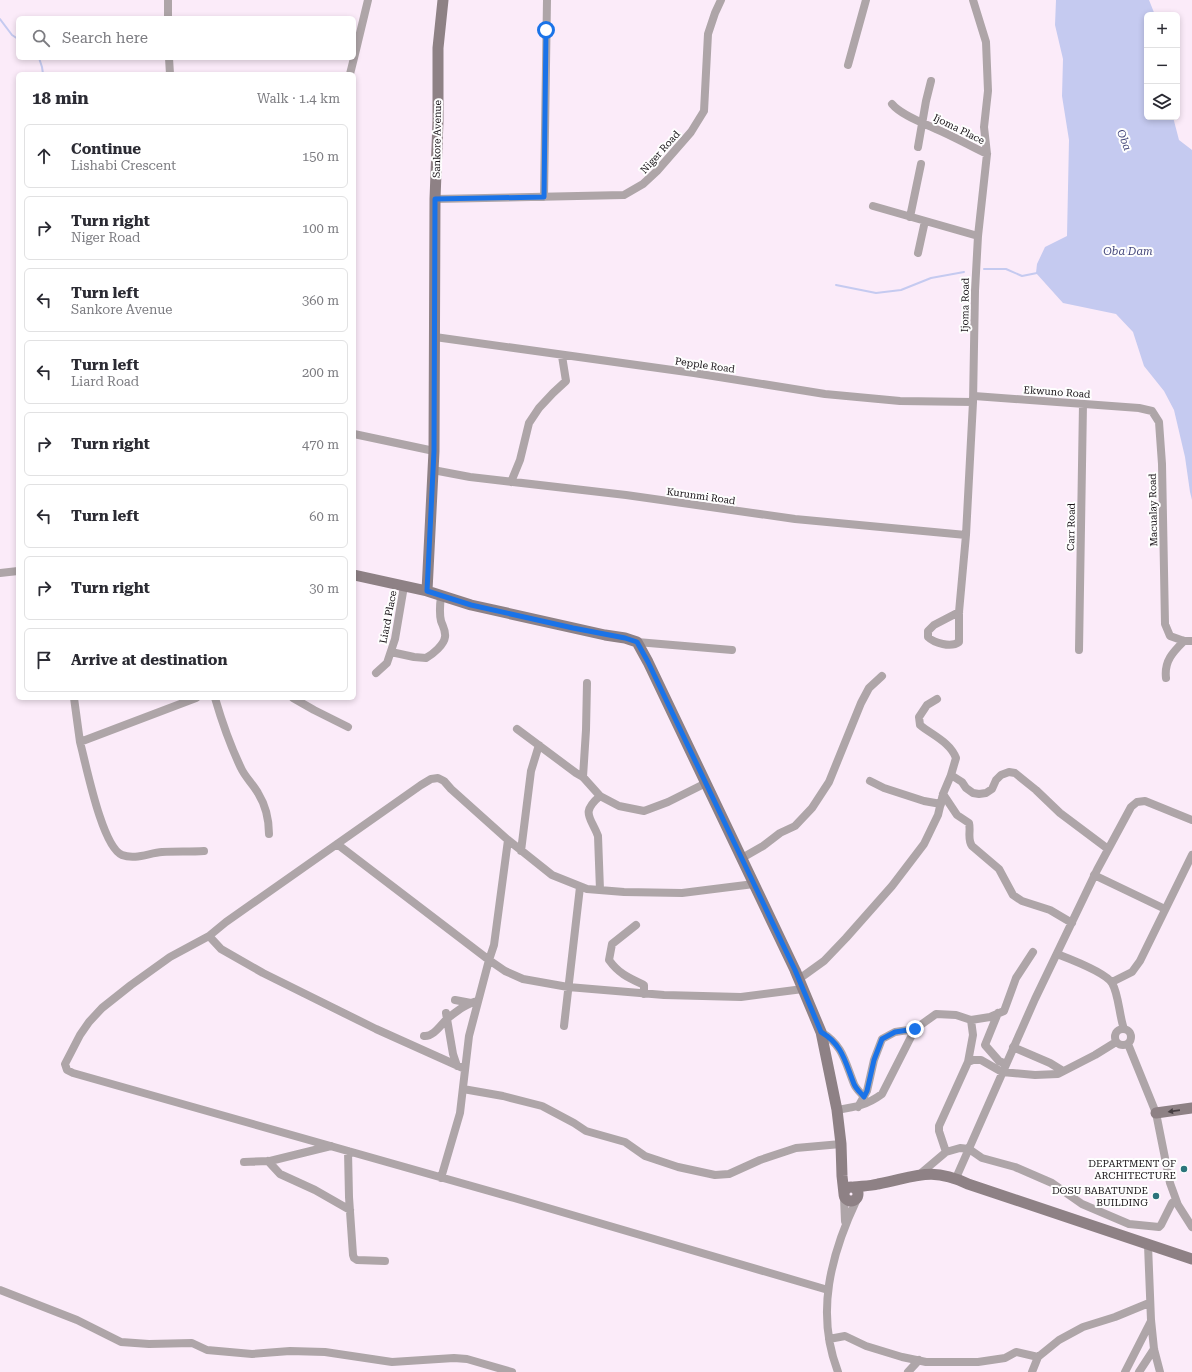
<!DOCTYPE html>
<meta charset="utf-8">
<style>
body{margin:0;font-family:"Roboto Serif",serif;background:#f7f7f7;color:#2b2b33}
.controls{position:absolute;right:12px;top:12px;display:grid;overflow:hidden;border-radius:6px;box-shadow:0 2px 6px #0003}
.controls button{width:36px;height:36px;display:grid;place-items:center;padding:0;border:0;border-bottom:1px solid #e1e1e2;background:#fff;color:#2b2b33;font:20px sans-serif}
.stop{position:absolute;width:12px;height:12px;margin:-9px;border:3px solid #1a73e8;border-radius:50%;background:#fff}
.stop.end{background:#1a73e8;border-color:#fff;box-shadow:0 1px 4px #0008}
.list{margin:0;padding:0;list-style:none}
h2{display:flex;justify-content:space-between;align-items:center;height:52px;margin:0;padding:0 16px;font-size:17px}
h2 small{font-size:13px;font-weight:400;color:#7c7c81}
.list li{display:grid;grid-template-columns:26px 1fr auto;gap:12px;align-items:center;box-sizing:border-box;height:64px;margin:0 8px 8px;padding:0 8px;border:1px solid #e1e1e2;border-radius:6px}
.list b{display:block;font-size:15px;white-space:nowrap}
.list p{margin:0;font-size:13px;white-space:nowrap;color:#7c7c81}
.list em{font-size:13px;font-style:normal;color:#7c7c81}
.icon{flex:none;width:22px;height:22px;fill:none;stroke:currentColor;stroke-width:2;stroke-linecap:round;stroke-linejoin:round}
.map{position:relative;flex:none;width:1192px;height:1372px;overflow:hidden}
.search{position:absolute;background:#fff;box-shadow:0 2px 6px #0003;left:16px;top:16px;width:340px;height:44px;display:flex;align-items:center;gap:10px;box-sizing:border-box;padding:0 14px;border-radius:6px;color:#7c7c81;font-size:15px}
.panel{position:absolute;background:#fff;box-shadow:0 2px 6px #0003;left:16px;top:72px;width:340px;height:628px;border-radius:6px}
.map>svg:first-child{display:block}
.water{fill:#c5caf0}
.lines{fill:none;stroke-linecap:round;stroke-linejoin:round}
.stream{stroke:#c5caf0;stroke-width:2}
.street{stroke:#aea5a8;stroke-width:8}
.secondary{stroke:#8e8185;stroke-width:11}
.oneway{fill:#463e42}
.route{stroke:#1a73e8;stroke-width:5}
.poi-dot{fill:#2b747b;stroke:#fefefe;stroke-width:1.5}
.labels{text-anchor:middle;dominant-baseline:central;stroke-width:4;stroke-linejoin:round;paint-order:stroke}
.street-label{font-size:10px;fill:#161115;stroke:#fefefe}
.poi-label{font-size:10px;fill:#161115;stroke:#fefefe;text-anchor:end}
.water-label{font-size:11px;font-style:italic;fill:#46497c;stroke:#fefefe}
</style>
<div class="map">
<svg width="1192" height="1372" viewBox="0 0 1192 1372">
<rect width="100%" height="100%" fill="#fbebf9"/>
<path class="water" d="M1056,0H1149L1155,15H1147V117H1173L1179,140L1192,150V500L1190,492L1185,457L1174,410L1164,391L1144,366L1133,332L1116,314L1063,303L1036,273L1037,264L1045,247L1067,236L1069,140L1062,96L1063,59L1055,25Z"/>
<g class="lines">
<path class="stream" d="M0,19L12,35L18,39
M39,58L42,67L43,74
M984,269H1006L1022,276L1037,273
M836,285L876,293L901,290L931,278L964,272"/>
<path class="street" d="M168,0V18
M169,58L170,74
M354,58L368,0
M848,65L866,0
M350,74L354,58
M892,104C901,115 923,123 936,129C953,136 970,146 987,154
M918,147L926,101L931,81
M544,197L547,0
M435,199L624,195L643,184L657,171L691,132L704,111L708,34L715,13L721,0
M873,206L978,236
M910,217L921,164
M918,253L925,221
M435,337L694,373L825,394L900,401L973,402
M974,396L1139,408L1152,411L1159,422L1162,464L1165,624L1170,636L1184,641H1192
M354,434L434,451
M433,470L470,477L626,495L795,519L966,535
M511,482L520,460L529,423L539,408L553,393L566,381L562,356
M0,573L18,571
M959,612L934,625L928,631V637C934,643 951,648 959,642V612L966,535L973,402L975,291L978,236L987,154L984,127L988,91L986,42L973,0
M637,642L732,650
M1079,650L1083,404
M391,652L414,657L426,658C433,654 444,645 445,637C446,631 443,627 441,621C439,613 440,604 441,596
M376,673L387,663L395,639L404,586
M1166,678C1164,661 1173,652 1184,641
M74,698L80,742L196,698
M215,698C222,722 230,745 241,768C245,777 253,784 258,793C266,806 269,819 269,834
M293,698L314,710L348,727
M517,729L576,773L583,777L600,796L619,806L644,811L668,802L706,783
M80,742C86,764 102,847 122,855C135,860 149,853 162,852C176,851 190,852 204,851
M951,775L962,782L966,788L973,793L979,794L986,793L992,789L996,780L1001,775L1009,772L1015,773L1036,790L1060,813L1108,849
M583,777L586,730L587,683
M870,781L884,788L924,801L941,804
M943,794L957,815L969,823C971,831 967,839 972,846L999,869L1013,895L1022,901L1050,910L1072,923
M337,844L489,960L505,971L523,979L568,987L664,995L741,997L803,989
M521,851L531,771L539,745
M742,858L763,846L780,833L795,826L812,808L829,782L861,703L869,688L882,676
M1094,875L1165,909
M600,890L598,836C591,817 580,813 600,796
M636,925L612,944L609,960C619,974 629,978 644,985V994
M209,936L170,957L131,985L102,1008L89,1022L80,1035L65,1064L67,1070L73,1073L514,1198L828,1290
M1057,954C1070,959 1105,972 1112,983C1119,995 1119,1015 1124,1029
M799,979L824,961L846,938L892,886L924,844L938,815L943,794L951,775L956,758C950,742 932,735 920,725L919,717L927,705L937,699
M1112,982L1132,972L1140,961L1192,855
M455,1000L471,1003
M446,1013L453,1054L457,1066
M998,1013L985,1045L999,1061L1006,1064
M971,1020L990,1017L1004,1011L1016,978L1033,952
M564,1026L580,887
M1115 1037a8 8 0 1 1 16 0a8 8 0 1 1-16 0Z
M821,1032C843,1045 845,1062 854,1084C856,1089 861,1093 864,1097
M424,1036C434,1037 441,1024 448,1018C457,1011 467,1003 478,1001
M1128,1044L1156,1113L1170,1183L1178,1205L1192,1227
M1013,1047L1050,1063L1063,1071
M968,1062L973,1060H981L1002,1072L1035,1075L1058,1074L1095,1055L1116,1042
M465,1069L376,1029L263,973L221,949L209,936L226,922L421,785L431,779L438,778L444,781L451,789L508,840L552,875L587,889L624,892L682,893L754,884
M463,1089L503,1096L542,1106L574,1123L586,1131L625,1142L645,1156L678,1167L715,1175L729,1174L760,1160L796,1148L841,1144
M858,1107L867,1091L874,1060L882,1039L895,1032L915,1029
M837,1110C856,1107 867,1105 882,1094L915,1029L936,1014L956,1015L971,1020L973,1035L968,1062L939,1126V1131L946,1152
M348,1151L349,1197L353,1255L354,1258L357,1260L385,1261
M268,1161L280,1174L315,1190L350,1210
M244,1162L270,1161L331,1146
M920,1174L946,1152L960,1148L969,1149L982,1158L1015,1167L1052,1183L1082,1204L1129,1224L1159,1227L1161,1225L1172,1203L1176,1200
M441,1178L460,1113L469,1036L489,960L494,945L508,840
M956,1178L1035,999L1097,870L1131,807L1137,802L1145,801L1192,820
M844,1197L845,1221
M1148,1245L1151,1320L1154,1349L1160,1372
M0,1290L77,1320L121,1342L149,1344L192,1343L207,1350L252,1354L290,1351L325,1352L392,1362L454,1358L467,1359L512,1372
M829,1339L845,1336L866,1346L902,1357L926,1362H978L1005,1358L1016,1352L1038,1357
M838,1372C815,1313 831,1254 857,1199
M908,1372L919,1360
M1032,1372L1038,1357L1059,1340L1083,1327L1115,1317L1149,1303
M1125,1372L1151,1321
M1139,1372L1154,1349"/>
<path class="secondary" d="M354,575L427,591L471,605L605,635L625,638L637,642L648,662L795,970L821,1032L837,1110L841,1144L842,1176L844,1194
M427,591L434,451L435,199L438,121V48L443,0
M1156,1113L1192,1108
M844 1194a7 7 0 1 1 14 0a7 7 0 1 1-14 0Z
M854,1187C862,1186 870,1186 878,1184C915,1177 931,1166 968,1184L1192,1259"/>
</g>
<defs><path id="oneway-solid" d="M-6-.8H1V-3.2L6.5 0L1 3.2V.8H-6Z"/></defs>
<use class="oneway" href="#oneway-solid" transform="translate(1174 1111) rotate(172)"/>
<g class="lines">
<path class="route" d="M546,30L544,197L435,199L434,451L427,591L471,605L573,628L625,638L637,642L648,662L795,970L821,1032C843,1045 845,1062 854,1084C856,1089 861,1093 864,1097L867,1091L874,1060L882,1039L895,1032L915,1029"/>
</g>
<g class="poi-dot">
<circle cx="1184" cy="1169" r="4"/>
<circle cx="1156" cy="1196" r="4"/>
</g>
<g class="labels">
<g class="street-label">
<text transform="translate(959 129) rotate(26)">Ijoma Place</text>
<text transform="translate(437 139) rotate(-89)">Sankore Avenue</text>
<text transform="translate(660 152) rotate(-48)">Niger Road</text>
<text transform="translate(965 305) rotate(-89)">Ijoma Road</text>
<text transform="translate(705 365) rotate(8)">Pepple Road</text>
<text transform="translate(1057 392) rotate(4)">Ekwuno Road</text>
<text transform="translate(701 496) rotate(8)">Kurunmi Road</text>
<text transform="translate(1153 510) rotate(-91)">Macualay Road</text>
<text transform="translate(1071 527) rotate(-89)">Carr Road</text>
<text transform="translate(388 617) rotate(-79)">Liard Place</text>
</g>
<g class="poi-label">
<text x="1176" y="1163">DEPARTMENT OF<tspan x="1176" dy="12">ARCHITECTURE</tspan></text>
<text x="1148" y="1190">DOSU BABATUNDE<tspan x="1148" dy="12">BUILDING</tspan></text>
</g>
<g class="water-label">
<text transform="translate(1124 140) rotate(68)">Oba</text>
<text x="1128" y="251">Oba Dam</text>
</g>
</g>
</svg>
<div class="controls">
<button>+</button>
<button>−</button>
<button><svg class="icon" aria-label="layers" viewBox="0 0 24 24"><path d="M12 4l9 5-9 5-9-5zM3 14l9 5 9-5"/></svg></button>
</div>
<div class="stop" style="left:546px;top:30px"></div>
<div class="stop end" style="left:915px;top:1029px"></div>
<div class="search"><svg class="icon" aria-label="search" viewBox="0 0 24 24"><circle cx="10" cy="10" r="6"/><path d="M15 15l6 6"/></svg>Search here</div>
<section class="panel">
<h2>18 min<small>Walk · 1.4 km</small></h2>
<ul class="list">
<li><svg class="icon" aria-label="ahead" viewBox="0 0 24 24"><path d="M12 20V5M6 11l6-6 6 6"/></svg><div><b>Continue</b><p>Lishabi Crescent</p></div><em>150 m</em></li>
<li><svg class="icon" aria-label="right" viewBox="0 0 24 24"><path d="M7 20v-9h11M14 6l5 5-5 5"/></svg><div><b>Turn right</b><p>Niger Road</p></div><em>100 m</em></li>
<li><svg class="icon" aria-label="left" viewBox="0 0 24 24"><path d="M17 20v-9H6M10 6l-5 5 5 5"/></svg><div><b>Turn left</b><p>Sankore Avenue</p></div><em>360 m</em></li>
<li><svg class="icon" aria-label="left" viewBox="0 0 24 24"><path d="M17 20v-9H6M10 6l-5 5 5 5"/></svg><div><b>Turn left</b><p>Liard Road</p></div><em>200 m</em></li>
<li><svg class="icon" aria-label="right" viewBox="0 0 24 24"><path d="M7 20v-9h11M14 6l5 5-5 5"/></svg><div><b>Turn right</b></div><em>470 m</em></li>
<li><svg class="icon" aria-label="left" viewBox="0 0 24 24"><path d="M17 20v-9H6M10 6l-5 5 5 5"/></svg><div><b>Turn left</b></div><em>60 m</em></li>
<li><svg class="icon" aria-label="right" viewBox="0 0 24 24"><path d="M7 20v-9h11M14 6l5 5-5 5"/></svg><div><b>Turn right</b></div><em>30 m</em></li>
<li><svg class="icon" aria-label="arrive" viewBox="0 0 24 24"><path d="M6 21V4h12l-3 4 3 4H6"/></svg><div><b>Arrive at destination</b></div></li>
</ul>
</section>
</div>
